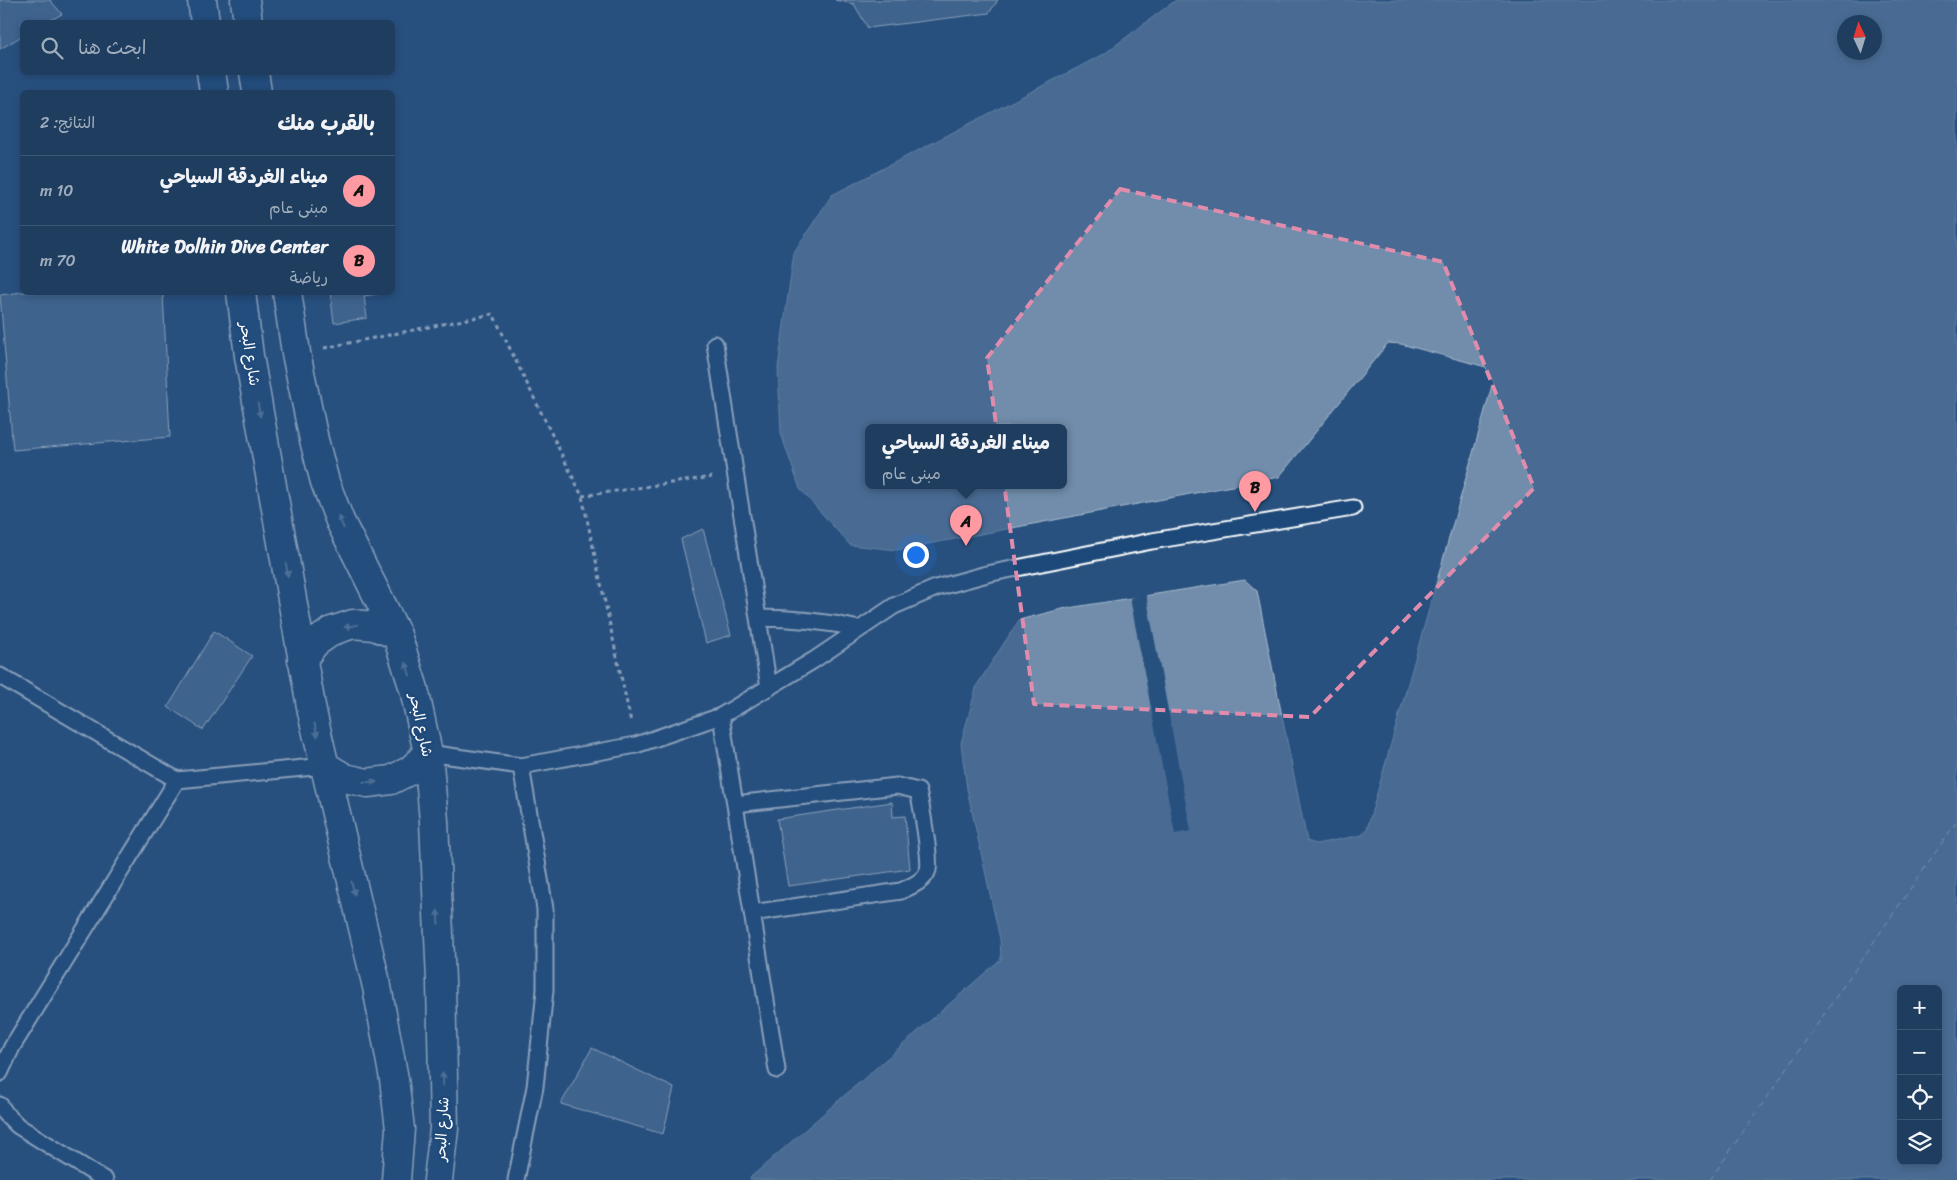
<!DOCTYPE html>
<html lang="ar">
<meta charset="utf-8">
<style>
body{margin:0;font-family:Sriracha,"Playpen Sans Arabic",sans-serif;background:#2b4868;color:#f1f3f6;direction:rtl}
.controls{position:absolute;right:15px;bottom:15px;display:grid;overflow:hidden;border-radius:8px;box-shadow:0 2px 8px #0003}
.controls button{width:45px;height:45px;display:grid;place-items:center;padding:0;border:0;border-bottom:1px solid #3c5674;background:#1e3d5f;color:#f1f3f6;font:25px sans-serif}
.compass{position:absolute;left:1837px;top:15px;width:45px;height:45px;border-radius:50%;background:#1e3d5f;box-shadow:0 2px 8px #0003;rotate:356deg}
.you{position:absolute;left:915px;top:554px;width:18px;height:18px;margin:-12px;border:4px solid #fff;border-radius:50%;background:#1a73e8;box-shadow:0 0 0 8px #1a73e833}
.badge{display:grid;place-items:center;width:32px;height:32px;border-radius:50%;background:#ff9aa2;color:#111;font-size:16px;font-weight:700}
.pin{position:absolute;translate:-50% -41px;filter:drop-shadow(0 1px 2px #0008)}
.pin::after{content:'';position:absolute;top:26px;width:18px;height:15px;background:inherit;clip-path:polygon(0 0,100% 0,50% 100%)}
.popup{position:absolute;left:865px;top:424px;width:202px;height:65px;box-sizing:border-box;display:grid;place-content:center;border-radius:8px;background:#1e3d5f;filter:drop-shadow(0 1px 4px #0005);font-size:16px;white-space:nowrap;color:#a1aebd}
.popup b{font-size:19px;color:#f1f3f6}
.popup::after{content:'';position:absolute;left:50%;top:100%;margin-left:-10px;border:10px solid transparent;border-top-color:#1e3d5f}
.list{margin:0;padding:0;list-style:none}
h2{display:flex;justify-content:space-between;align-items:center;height:65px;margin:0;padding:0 20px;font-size:21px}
h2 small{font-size:16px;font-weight:400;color:#a1aebd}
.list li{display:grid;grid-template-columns:32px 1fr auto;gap:15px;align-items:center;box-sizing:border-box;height:70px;padding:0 20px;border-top:1px solid #3c5674}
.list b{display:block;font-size:19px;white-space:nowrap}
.list p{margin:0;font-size:16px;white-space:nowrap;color:#a1aebd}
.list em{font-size:16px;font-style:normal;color:#a1aebd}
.icon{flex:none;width:28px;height:28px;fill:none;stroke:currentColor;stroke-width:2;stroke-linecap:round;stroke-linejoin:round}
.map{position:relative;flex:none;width:1957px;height:1180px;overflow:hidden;direction:ltr}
.search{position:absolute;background:#1e3d5f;box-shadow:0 2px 8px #0003;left:20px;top:20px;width:375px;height:55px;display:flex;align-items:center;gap:12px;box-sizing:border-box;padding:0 18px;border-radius:8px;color:#a1aebd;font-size:19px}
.panel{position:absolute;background:#1e3d5f;box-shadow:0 2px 8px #0003;left:20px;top:90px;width:375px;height:205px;border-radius:8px;direction:rtl}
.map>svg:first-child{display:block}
.water{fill:#718dab;stroke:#aabbcd;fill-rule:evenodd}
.pier{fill:#28517f}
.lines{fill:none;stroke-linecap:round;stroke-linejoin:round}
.ferry{stroke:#d4dde6;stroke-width:1;stroke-dasharray:6 5;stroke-linecap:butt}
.building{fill:#5a7a9d;stroke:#fff}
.lane-casing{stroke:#fff;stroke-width:19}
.secondary-casing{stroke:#fff;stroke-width:31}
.path{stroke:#fff;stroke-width:3;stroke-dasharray:4 4;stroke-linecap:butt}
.lane{stroke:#1f4a7a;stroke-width:15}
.secondary{stroke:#1f4a7a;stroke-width:28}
.oneway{fill:#7992af}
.marked{fill:none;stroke:#e08cad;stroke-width:4;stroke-dasharray:10 6;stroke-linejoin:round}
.labels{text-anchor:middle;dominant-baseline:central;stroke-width:5;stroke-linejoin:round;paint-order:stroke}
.street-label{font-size:15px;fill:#fff;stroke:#1f4a7a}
</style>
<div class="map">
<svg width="1957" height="1180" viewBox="0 0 1957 1180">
<rect width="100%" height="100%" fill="#28517f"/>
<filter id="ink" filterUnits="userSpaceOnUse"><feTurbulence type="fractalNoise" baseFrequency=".02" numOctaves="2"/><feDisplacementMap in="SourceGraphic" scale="10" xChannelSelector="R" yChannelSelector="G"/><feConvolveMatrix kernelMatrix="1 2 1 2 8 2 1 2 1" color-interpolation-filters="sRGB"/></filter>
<g filter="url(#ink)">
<path class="water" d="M1176,0H1957V1180H750L751,1177L1001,959L1000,939L967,789L961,743L977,685L1019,620L1062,609L1245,580L1257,591L1307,841L1316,844L1362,835L1367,829L1493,382L1486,367L1401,344L1388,343L1279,477L897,550L850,545L800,489L781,434L778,368L794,252L832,195L1104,54ZM1844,22H1874V52H1844ZM868,427H1064V485H868ZM1901,989H1938V1161H1901Z"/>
<path class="pier" d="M1146,594L1191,831L1175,834L1130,598Z"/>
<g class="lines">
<path class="ferry" d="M1710,1180L1957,821"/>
</g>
<path class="building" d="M0,0H50L62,14L47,22H22V36L0,49Z
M835,0H998L989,13L868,28L854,4Z
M22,292H163L170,437L13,450L0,295Z
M330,292H384V293L364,296L367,318L334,323Z
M703,529L731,635L706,643L681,539Z
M214,631L252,656L203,730L168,707Z
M892,802L893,817L905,816L910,869L788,886L777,819Z
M592,1048L674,1088L663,1134L561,1104Z"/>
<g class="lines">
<g class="lane-casing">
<path id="lane" d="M715,344L769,688
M758,618C793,618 825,621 859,629
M0,676L177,780
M721,716L777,1070
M428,753L521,766L636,745L721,716L814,660L894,606L936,588L987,574L1152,541L1353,508
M735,804L897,786L918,791C921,803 931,860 928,870C924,882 911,886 901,891L752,913
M0,1073L12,1047L177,780L325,766
M0,1105L6,1114L18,1126L105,1180
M516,1180L535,1087L545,990V909L521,766"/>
</g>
<g class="secondary-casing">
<path id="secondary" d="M202,0L205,22
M245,0L248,22
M211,72L214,92
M254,72L257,92
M241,292L249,356L312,712L377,987L394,1079L400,1129L396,1180
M287,292L296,353L314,440L325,482L340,521L397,635L414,689L428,753L434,821L441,981L444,1129L438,1180
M302,660L315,643L332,631L353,624L374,626L397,635
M325,766L345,778L367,783L391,780L411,770L428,753"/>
</g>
<path class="path" d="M324,348L493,314L582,496L631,722
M582,496L712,477"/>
<use href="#lane" class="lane"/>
<use href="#secondary" class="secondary"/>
</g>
<defs><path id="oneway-solid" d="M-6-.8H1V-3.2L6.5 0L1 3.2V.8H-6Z" transform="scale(1.25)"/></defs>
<g class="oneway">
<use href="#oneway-solid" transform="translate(259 410) rotate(80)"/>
<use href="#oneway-solid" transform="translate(341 522) rotate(-114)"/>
<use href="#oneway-solid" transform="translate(287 570) rotate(80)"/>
<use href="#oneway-solid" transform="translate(351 626) rotate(171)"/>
<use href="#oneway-solid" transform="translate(408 669) rotate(-107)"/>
<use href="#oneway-solid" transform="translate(316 730) rotate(77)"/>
<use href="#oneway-solid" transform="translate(370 782)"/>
<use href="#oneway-solid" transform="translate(353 888) rotate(76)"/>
<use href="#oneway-solid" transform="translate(438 917) rotate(-93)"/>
<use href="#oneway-solid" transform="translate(443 1079) rotate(-91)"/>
</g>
</g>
<path d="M0 0H1957V1180H0ZM1120,189L1443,262L1534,488L1310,717L1034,704L987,358Z" fill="#28517f" fill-opacity=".55" fill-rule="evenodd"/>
<path class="marked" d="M1120,189L1443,262L1534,488L1310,717L1034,704L987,358Z"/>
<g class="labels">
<g class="street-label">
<text transform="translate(250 354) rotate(81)">شارع البحر</text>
<text transform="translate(421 725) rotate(78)">شارع البحر</text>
<text transform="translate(442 1129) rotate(-87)">شارع البحر</text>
</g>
</g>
</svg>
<div class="controls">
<button>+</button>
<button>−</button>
<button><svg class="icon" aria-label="locate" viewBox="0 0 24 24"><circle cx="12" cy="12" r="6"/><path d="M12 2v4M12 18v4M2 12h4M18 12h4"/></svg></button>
<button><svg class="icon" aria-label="layers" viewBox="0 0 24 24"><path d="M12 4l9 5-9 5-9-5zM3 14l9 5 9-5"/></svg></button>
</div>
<svg class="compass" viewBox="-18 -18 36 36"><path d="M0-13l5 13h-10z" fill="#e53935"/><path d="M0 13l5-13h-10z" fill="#a1aebd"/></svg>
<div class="you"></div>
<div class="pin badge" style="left:966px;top:546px">A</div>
<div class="popup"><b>ميناء الغردقة السياحي</b>مبنى عام</div>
<div class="pin badge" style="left:1255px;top:512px">B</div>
<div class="search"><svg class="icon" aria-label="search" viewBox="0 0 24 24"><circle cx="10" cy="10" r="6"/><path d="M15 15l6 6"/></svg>ابحث هنا</div>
<section class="panel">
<h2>بالقرب منك<small>النتائج: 2</small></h2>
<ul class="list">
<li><span class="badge">A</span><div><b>ميناء الغردقة السياحي</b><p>مبنى عام</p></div><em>10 m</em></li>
<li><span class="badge">B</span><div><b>White Dolhin Dive Center</b><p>رياضة</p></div><em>70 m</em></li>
</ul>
</section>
</div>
